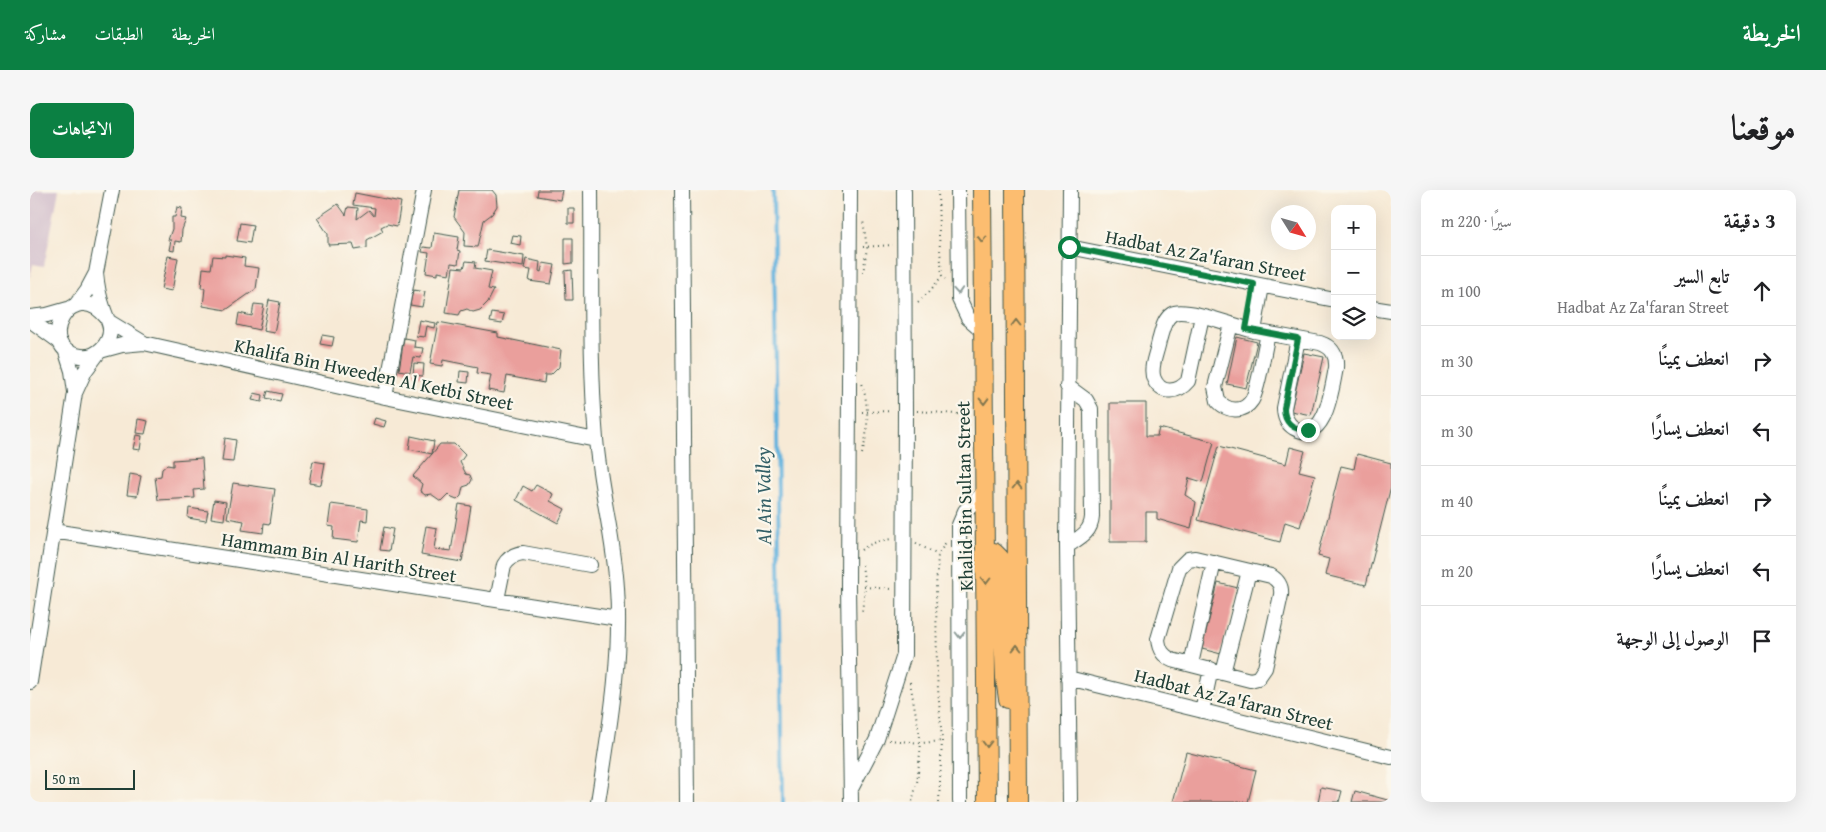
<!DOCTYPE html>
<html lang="ar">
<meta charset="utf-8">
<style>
body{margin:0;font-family:"Gentium Book Plus",Amiri,serif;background:#f6f6f6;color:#202124;direction:rtl}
.controls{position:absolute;right:15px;top:15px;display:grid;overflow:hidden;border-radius:10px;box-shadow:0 5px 20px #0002}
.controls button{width:45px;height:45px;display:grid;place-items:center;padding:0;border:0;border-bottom:1px solid #e0e0e0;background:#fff;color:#202124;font:25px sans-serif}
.compass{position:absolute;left:1241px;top:15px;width:45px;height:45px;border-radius:50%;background:#fff;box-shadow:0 5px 20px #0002;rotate:127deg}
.scale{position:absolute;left:15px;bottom:12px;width:90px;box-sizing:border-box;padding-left:5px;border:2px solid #1f3d34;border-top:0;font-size:14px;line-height:18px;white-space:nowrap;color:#1f3d34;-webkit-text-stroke:4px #fbf7ec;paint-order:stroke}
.stop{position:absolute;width:15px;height:15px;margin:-11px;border:4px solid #0b8043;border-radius:50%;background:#fff}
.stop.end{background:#0b8043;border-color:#fff;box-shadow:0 1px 5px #0008}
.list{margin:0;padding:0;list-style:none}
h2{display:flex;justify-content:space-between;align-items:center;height:65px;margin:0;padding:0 20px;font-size:21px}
h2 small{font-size:16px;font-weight:400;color:#757577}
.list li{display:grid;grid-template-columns:32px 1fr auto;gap:15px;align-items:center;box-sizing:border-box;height:70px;padding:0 20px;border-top:1px solid #e0e0e0}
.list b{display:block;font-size:19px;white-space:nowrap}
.list p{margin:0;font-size:16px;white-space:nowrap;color:#757577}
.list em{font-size:16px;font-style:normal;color:#757577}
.icon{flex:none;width:28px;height:28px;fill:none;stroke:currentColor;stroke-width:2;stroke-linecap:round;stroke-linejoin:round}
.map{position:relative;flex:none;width:1361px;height:612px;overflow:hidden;direction:ltr;border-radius:10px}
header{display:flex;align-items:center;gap:30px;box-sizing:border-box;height:70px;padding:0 25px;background:#0b8043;color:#fff}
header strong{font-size:24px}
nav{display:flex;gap:28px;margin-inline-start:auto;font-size:18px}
.intro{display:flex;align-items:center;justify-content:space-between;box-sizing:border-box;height:120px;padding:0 30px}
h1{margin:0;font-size:35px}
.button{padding:12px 22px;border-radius:10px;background:#0b8043;color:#fff;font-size:18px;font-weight:700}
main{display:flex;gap:30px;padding:0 30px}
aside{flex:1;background:#fff;border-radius:10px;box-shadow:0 5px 20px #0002}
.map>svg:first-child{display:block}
.industrial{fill:#d1bdcb}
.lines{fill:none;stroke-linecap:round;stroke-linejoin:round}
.stream{stroke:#64b3de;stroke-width:4}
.building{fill:#ea9f9c}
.minor-casing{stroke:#3f574c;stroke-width:16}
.major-casing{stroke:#3f574c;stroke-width:20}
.path{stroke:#3f574c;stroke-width:2;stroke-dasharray:1 4;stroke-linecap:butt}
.minor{stroke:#fff;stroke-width:14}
.major{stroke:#fcbd6f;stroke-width:18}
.oneway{stroke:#82774f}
.oneway2{stroke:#8f9e9a}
.route{stroke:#0b8043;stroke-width:6}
.labels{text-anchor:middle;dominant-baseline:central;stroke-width:4.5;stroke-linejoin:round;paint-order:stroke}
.street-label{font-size:19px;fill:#1f3d34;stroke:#fbf7ec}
.water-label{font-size:20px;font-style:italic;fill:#346067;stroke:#fbf7ec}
</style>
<header>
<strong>الخريطة</strong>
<nav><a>الخريطة</a><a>الطبقات</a><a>مشاركة</a></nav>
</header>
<div class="intro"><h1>موقعنا</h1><a class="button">الاتجاهات</a></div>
<main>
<aside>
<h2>3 دقيقة<small>سيرًا · 220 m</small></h2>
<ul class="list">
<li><svg class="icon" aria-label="ahead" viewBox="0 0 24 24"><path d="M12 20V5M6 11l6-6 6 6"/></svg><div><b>تابع السير</b><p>Hadbat Az Za'faran Street</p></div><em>100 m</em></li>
<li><svg class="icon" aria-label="right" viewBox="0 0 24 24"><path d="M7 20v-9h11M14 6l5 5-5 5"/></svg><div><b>انعطف يمينًا</b></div><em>30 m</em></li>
<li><svg class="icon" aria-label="left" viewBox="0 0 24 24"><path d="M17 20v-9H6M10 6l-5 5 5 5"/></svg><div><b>انعطف يسارًا</b></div><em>30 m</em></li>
<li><svg class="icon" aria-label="right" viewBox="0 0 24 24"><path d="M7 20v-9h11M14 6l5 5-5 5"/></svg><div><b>انعطف يمينًا</b></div><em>40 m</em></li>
<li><svg class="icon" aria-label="left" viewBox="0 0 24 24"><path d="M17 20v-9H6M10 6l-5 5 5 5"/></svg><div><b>انعطف يسارًا</b></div><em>20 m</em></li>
<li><svg class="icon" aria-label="arrive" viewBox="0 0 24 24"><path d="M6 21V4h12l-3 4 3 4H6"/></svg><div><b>الوصول إلى الوجهة</b></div></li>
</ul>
</aside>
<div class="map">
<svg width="1361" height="612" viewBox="0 0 1361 612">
<rect width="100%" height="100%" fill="#fbf7ec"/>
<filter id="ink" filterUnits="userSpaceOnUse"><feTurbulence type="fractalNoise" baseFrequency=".02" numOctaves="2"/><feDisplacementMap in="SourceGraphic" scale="10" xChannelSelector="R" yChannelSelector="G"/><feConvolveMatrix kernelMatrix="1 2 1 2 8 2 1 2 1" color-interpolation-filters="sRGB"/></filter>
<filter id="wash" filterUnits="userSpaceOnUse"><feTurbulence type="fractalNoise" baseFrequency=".0096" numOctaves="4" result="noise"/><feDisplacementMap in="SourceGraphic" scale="20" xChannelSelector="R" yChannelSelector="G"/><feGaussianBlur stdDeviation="1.12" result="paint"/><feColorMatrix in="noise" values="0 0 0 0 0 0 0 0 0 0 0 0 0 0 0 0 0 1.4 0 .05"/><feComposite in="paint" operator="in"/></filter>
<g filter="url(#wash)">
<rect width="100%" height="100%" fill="#f7ead6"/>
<path class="industrial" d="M2,0H29L14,76L3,74L0,87V12Z"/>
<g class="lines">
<path class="stream" d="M743,0L753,612"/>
</g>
<g id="blocks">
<path class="building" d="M429,0H462L466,5L467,16L462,24L454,30L448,57L434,56L435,42L424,27Z
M508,0H532L530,10L507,6Z
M325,3L371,12L367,36L357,34L351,37L353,41L337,50V58L325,60L323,54L298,55V44L287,28L308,14L316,25L318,17L328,18L327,29L339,20L344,26L345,18L323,15Z
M147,17L152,18L151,28L156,29L152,40L151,52L145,51L144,61L139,60L141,50H138L142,39V27H145Z
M538,18H544V33H538Z
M210,33L223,35L220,53L207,51Z
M404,43L429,47L427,60L430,61L428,74L421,73L419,84L407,82V85L396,83L399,63L392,62L393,57L402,58Z
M482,45L491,46L490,55L480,53Z
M535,48H543V73L535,74Z
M457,60L494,66L493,77L455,71Z
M195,65L215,68L214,76L229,78L226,99L196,120L173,116L175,98H171L173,78L181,79L183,66L195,67Z
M138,66L148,68L142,101L131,99Z
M496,69L510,72L509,81L511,82L513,73L525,75L521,94L499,91L501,80L494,79Z
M436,71L446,72L445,78L462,81L458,99L464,100L458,112L450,120L443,122L437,119L431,121L429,125L416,123L423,77L434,78Z
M542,80L543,110H536L535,81Z
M383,100L395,102L392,117L380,115Z
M239,110L250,112L244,143L233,141Z
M224,114L234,115L229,140L207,135L209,123L222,126Z
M462,123L474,125L472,134L460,132Z
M389,130L405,133L404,138L396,136L394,147L386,146Z
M408,132L468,143V147L531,160L529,177L521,185H515L514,193L477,186L474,203L458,200L461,185L447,183L448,177L413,170L412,176L400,174Z
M292,145L304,147L302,156L290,154Z
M1207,147L1227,152L1216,198L1197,194Z
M374,148L385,150L384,157L393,158L391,168L383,167L380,182L369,180Z
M1274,163L1294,167L1281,225L1261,221Z
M384,173L394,174L393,186L383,185Z
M430,181L439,182L438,193L429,192Z
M238,201L252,204L250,211L236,208Z
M224,203L233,205L232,212L222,210Z
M1080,213H1116V246H1127L1129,238L1184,252L1173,292L1159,288L1155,305L1166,312L1161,339L1127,329V322H1116V352H1080Z
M345,228L356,231L354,237L343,234Z
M108,229L118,231L115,244L106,243Z
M106,245L112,246L110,260L103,259Z
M381,246L404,251L402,264L410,254H424L435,265L430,272L436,284L440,285L442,290L439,295L433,297L431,306L427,310L422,308L418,304L411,311L401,304L395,305L390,301L392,294L383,286L402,264L379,259Z
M195,248L206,250L203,272L192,271Z
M1189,256L1256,274L1260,257L1275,261L1269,281L1285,285L1270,337L1255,332L1250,352L1168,330Z
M1327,264L1361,273V296L1336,395L1295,385L1299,369L1288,366L1311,276L1324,279Z
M172,268L174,299L164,300L165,308L128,310L125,287L131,286L132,279L137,275L143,276V270Z
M283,271L295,273L291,295L279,293Z
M100,284L111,286L107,306L97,305Z
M203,293L245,299L240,334L234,333L233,343L212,340L214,331L197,328Z
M506,295L523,304L520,311L535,319L528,333L486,310L493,296L502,301Z
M184,310L196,312L194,330L181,328Z
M301,314L338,319L337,331L331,330L328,352L303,349L304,337L298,336Z
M429,314L441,316L432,372L391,365L396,336L407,338L404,359L421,361Z
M159,318L178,321L176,331L158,328Z
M354,337L363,339L359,361L350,360Z
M1188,393L1208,398L1191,464L1172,459Z
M1156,562L1226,580L1218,612H1143Z
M1291,597L1312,601L1309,612H1288Z
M1325,601L1361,611V612H1322Z"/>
</g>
</g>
<g filter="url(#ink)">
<use href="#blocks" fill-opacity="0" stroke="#3f574c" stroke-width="1"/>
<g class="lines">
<g class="minor-casing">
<path id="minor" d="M561,0C562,83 559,166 566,249C570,299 584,348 587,398C592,470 579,541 568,612
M652,0L657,612
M820,0L818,396L821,612
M928,0L929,109L938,128L953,141
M1040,0L1037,356L1040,612
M1039,57L1305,110
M66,83C67,94 69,106 73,117C75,124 79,131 80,138C81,154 66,168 51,166C2,160 41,83 77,128
M45,116L57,100L66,83L82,0
M1342,118L1361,121
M1172,126L1158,191C1149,202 1131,206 1124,189C1119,178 1127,163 1129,151C1132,142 1133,130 1142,124C1154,116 1208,137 1224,141L1290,153C1302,157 1307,165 1306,178C1302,196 1296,256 1264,238C1256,233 1254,226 1254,218L1268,149
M0,127L17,125L38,119
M0,130L30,152
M78,131L114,153
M1201,134L1185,197L1188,211C1197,221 1213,224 1222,210C1229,198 1234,159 1238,144
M1224,141L1232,96
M35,159L42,181L45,202
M70,161L92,155L114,153L355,207L566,250
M355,207L394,0
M23,341L588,429
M1037,356C1049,348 1061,343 1062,327L1061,219L1056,210L1037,196
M1165,368L1241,386C1249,391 1252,396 1251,405L1235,478L1228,488L1220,490L1142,470C1133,466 1129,460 1128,449L1149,378L1158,369Z
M467,410L474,375C478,368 484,364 493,363L560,375
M1161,474L1184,372
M1193,483L1219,381
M1038,488L1361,567
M0,492L45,203L55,181L69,162
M1172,521L1181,479
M822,597L847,549L874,465L875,221L874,0
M930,612L929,335L935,321L955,301"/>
</g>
<g class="major-casing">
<path id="major" d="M952,0L957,612
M985,0L988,612
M956,363L964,362L970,368L975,488L978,509"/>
</g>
<path class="path" d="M908,0L909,45L912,86L915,89
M833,57L863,55
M833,83L837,58L833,30
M888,112L899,102L912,86
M887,221L939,225
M832,222L862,221
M832,264C839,240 839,217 832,193
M886,353L908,365
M831,360C840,353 849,351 861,349
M832,375L835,397L832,422
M834,397L861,399
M880,492L891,553L887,593L882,612
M859,550L891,553L912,551
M909,612L912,551L907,485L906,397L908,365L916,352"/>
<use href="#minor" class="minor"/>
<use href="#major" class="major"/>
</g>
<defs><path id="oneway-chevron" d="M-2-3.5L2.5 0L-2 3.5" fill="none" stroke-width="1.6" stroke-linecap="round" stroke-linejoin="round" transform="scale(1.25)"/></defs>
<g class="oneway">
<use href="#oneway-chevron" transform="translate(952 49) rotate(90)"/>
<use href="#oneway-chevron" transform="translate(986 133) rotate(-90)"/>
<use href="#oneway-chevron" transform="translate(954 211) rotate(89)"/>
<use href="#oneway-chevron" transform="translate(987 296) rotate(-90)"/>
<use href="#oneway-chevron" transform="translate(956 391) rotate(90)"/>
<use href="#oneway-chevron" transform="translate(987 458) rotate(-90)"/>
<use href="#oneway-chevron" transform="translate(957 554) rotate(90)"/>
</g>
<g class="oneway2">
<use href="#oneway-chevron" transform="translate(928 101) rotate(86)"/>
<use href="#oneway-chevron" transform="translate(930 445) rotate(90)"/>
</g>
</g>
<g class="lines" filter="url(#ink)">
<path class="route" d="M1039,57L1224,94L1216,139L1268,149L1254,218C1254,233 1263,240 1278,240"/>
</g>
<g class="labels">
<g class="street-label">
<text transform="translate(1176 65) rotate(11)">Hadbat Az Za'faran Street</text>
<text transform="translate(344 184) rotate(12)">Khalifa Bin Hweeden Al Ketbi Street</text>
<text transform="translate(934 306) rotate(-91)">Khalid Bin Sultan Street</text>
<text transform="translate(309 367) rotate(9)">Hammam Bin Al Harith Street</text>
<text transform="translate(1204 509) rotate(14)">Hadbat Az Za'faran Street</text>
</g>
<g class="water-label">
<text transform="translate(733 306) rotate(-91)">Al Ain Valley</text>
</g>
</g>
</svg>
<div class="controls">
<button>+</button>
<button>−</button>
<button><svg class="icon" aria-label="layers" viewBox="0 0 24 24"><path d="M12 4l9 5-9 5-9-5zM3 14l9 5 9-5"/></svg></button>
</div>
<svg class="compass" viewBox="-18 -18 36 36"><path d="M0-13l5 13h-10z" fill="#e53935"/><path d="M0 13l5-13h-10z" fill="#757577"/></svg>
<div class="scale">50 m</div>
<div class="stop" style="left:1039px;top:57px"></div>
<div class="stop end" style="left:1278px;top:240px"></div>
</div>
</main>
